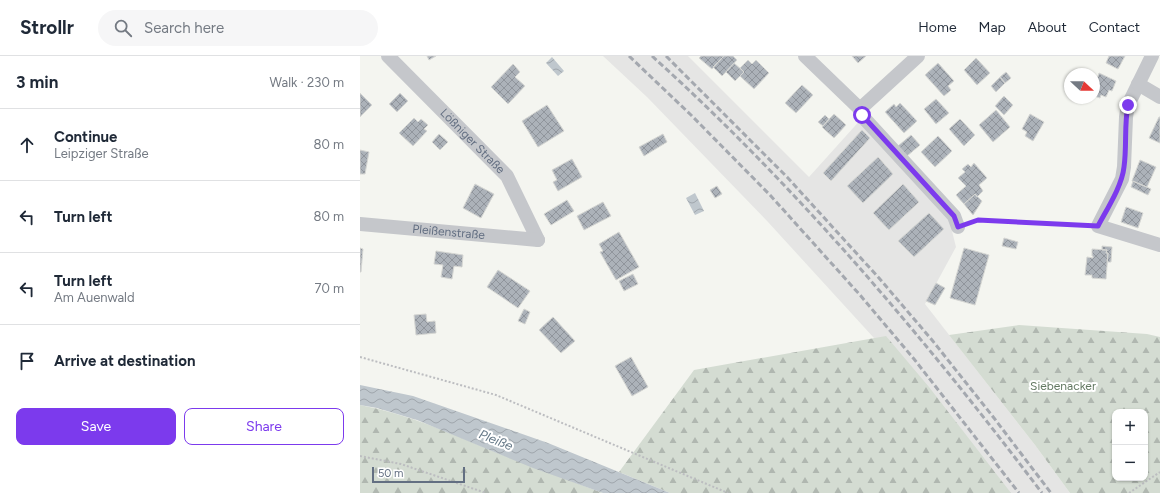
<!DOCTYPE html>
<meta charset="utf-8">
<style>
body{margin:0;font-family:Figtree,sans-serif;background:#f6f6f7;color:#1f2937}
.controls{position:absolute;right:12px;bottom:12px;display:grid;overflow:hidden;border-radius:8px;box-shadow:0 1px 3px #0004}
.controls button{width:36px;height:36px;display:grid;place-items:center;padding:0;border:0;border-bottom:1px solid #e0e1e3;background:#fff;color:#1f2937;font:20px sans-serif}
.compass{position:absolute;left:704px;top:12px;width:36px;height:36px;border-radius:50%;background:#fff;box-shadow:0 1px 3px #0004;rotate:112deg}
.scale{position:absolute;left:12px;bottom:10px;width:93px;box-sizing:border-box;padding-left:4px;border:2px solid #636f82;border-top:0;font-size:11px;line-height:14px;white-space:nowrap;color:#636f82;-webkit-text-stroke:3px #fff;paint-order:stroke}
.stop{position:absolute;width:12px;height:12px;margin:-9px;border:3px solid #7c3aed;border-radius:50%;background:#fff}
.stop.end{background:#7c3aed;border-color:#fff;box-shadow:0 1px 4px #0008}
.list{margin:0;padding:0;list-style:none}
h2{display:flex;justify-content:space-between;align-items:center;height:52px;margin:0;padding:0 16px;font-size:17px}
h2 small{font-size:13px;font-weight:400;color:#747a83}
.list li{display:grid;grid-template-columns:26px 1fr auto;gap:12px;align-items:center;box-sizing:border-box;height:72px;padding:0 16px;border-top:1px solid #e0e1e3}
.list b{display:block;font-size:15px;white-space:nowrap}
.list p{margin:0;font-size:13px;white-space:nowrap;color:#747a83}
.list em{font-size:13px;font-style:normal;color:#747a83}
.actions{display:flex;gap:8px;padding:12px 16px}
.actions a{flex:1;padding:9px 0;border:1px solid #7c3aed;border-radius:8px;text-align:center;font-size:14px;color:#7c3aed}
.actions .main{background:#7c3aed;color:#fff}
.icon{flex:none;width:22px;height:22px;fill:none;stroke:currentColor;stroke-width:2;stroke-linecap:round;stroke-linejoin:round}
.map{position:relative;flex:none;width:800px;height:437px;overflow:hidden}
header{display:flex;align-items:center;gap:24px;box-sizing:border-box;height:56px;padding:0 20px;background:#fff;border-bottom:1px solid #e0e1e3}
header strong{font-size:19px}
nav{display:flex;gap:22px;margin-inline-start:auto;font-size:14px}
.search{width:280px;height:36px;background:#f6f6f7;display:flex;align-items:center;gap:10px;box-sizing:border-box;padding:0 14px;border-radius:22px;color:#747a83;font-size:15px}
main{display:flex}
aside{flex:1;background:#fff}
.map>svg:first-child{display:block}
.built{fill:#e5e5e4}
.forest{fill:url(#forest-firs);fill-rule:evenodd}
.water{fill:url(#water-waves)}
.building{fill:url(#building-cross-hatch);stroke:#d5d6d3}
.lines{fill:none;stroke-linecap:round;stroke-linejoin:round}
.path{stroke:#bcbdc0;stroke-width:2;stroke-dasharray:2 2;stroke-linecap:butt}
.street{stroke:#c5c7cb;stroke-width:14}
.rail{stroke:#a4a8af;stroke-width:3;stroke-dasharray:6 3;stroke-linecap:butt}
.route{stroke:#7c3aed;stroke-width:5}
.labels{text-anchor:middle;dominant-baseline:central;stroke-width:4;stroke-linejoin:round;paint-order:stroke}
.street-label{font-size:12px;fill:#636f82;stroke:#fff}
.park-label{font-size:12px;fill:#637962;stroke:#fff}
.water-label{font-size:13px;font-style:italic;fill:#637786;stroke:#fff}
</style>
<header>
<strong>Strollr</strong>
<div class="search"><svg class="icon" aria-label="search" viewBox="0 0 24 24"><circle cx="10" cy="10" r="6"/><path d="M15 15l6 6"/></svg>Search here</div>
<nav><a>Home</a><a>Map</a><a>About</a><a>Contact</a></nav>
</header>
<main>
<aside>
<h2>3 min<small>Walk · 230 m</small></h2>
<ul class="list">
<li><svg class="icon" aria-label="ahead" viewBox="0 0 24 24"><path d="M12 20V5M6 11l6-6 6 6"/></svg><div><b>Continue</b><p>Leipziger Straße</p></div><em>80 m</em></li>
<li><svg class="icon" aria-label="left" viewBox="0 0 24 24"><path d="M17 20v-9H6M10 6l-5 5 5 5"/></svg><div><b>Turn left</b></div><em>80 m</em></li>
<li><svg class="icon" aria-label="left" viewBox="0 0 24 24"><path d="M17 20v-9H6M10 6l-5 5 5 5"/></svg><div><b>Turn left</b><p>Am Auenwald</p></div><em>70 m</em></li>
<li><svg class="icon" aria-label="arrive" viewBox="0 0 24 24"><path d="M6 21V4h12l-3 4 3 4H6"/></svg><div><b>Arrive at destination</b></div></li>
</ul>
<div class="actions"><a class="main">Save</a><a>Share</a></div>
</aside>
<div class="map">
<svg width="800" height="437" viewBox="0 0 800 437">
<defs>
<pattern id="forest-firs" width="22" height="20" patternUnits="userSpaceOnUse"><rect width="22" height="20" fill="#d4dcd2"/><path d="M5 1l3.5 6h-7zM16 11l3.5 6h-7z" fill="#b0b7b0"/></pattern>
<pattern id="water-waves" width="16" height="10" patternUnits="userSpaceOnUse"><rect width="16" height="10" fill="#bfc7cd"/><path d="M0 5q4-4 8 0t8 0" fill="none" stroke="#9fa6ac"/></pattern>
<pattern id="building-cross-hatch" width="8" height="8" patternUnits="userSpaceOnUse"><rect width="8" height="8" fill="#acb2b9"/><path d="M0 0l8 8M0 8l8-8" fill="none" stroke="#90959c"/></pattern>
</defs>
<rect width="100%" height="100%" fill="#f4f5f0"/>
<path class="built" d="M243,0H328L449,121L503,61L598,171L592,175L596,191L565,248L675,389L710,437H640L514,282L408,166L287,41Z"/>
<path class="forest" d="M659,269L787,278L800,281V437H710L675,389L589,279ZM755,356H785V422H755Z
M526,280L569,331L651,437H310L259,416L334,314Z
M0,349C47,358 91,377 135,396C171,410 207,424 243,437H0Z"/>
<path class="water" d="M192,1L204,15L198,20L186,7Z
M335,137L344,155L335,159L326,142Z
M0,329L53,340L188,387L310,437H243L173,412L57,364L17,352L0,349Z"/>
<path class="building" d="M67,0H76L69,4Z
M341,0H364L352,13L339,2Z
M364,0H373L377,4L362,20L353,11Z
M492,0H506L498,7Z
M749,0H765L758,13L746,7Z
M616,2L630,17L617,29L604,14Z
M388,4L392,8L396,4L409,17L394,33L380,20L384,16L380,12Z
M374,7L384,16L375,25L366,16Z
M578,7L594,25L588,30L591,34L584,40L565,19Z
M153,8L160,16L155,21L165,30L148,48L131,31Z
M646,16L651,22L645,27L640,21Z
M739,17L756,25L752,35L749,34L746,41L741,39L740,42L734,40V22L737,23Z
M640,21L645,27L636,36L631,30Z
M442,29L453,39L436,57L425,47Z
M0,37L12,49L0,61Z
M40,37L48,45L37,56L29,48Z
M644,40L653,49L644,59L635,50Z
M576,43L589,57L576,68L564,53Z
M540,47L557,65L544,77L525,56L534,48L536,51Z
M187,49L204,75L178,91L162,65Z
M636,54L650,71L633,86L619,69Z
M474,58L486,69L474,82L462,71Z
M670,58L684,66L673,85L665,80L667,76L662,73Z
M465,59L469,63L463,70L458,66Z
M799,61H800V87L789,82Z
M54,62L58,66L61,63L68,69L64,73L67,75L53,90L39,77Z
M600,63L615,79L604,90L589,73Z
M502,74L510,82L471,125L463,117Z
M79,78L88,86L80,94L72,86Z
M303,78L307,86L284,100L279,91Z
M551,79L560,89L547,100L538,90Z
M578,80L592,95L575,111L561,96Z
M0,94L9,96L5,118H0Z
M518,101L533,118L503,147L487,130Z
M212,103L222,121L198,135L193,126L197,124L192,114Z
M780,104L796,111L787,131L772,125Z
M614,107L627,122L619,129L623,135L617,141L615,138L604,148L596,139L606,130L598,122L605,116L602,113L608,108L611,111Z
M773,125L791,133L788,139L771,131Z
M115,128L134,138L121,162L103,152Z
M543,128L559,146L529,174L513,157Z
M357,130L362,138L355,142L350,134Z
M615,138L622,145L613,159L604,148Z
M207,144L214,155L191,169L184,158Z
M243,146L251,160L224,174L217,160Z
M766,151L783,157L778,172L761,166Z
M569,157L584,173L554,201L538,185Z
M259,176L279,211L256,224L240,196L243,195L239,188Z
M644,182L658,186L656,193L642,190Z
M742,190L752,191L751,206H747L748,197H746L747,194H742Z
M0,192L3,193L1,216H0Z
M604,192L629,199L615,249L590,242Z
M732,193L747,194L746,197H748L746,223L732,222V219H725L727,201L733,202V200H732Z
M76,195L103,199L102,211L94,210L92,223L81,221L83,209L74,208Z
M138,214L170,235L158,252L127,231Z
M273,218L278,228L264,235L259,225Z
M576,227L585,232L575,249L566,245Z
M164,253L170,256L165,268L158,265Z
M66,258L67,266L75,265L76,277L56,279L54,259Z
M193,261L215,285L201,297L179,274Z
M271,301L288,331L272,340L255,310Z"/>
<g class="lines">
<path class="path" d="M610,167L618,164L725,169
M0,301L136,339L368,437
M0,400L41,408L126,437
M769,437L800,416"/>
<g class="street">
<path id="s1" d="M28,0L147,120L178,184"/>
<path d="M445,0L500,53L503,61L594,160L598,171"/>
<path d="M792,0L768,49L766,61L764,111L762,123L738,170L800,189"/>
<path d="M778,28L800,41"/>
<path d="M500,53L558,0"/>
<path id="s2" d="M0,168L178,184"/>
</g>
<path class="rail" d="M269,0L331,59L410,139L500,239L554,303L659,437
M292,0C437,131 564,281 682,437
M306,0L427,121L519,222L572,284L634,362L691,437"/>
</g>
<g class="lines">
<path class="route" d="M502,59L594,160L598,171L618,164L738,170C747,153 762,130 764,111C767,90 764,69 768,49"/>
</g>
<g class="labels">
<g class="street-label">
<text stroke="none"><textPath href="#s1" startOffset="120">Lößniger Straße</textPath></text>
<text stroke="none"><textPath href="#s2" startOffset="89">Pleißenstraße</textPath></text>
</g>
<g class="park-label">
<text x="703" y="330">Siebenacker</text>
</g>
<g class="water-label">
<text transform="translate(136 384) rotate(22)">Pleiße</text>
</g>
</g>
</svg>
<div class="controls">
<button>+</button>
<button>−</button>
</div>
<svg class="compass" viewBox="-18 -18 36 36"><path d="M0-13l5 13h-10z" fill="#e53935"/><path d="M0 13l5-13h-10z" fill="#747a83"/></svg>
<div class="scale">50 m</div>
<div class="stop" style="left:502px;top:59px"></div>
<div class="stop end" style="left:768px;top:49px"></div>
</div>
</main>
